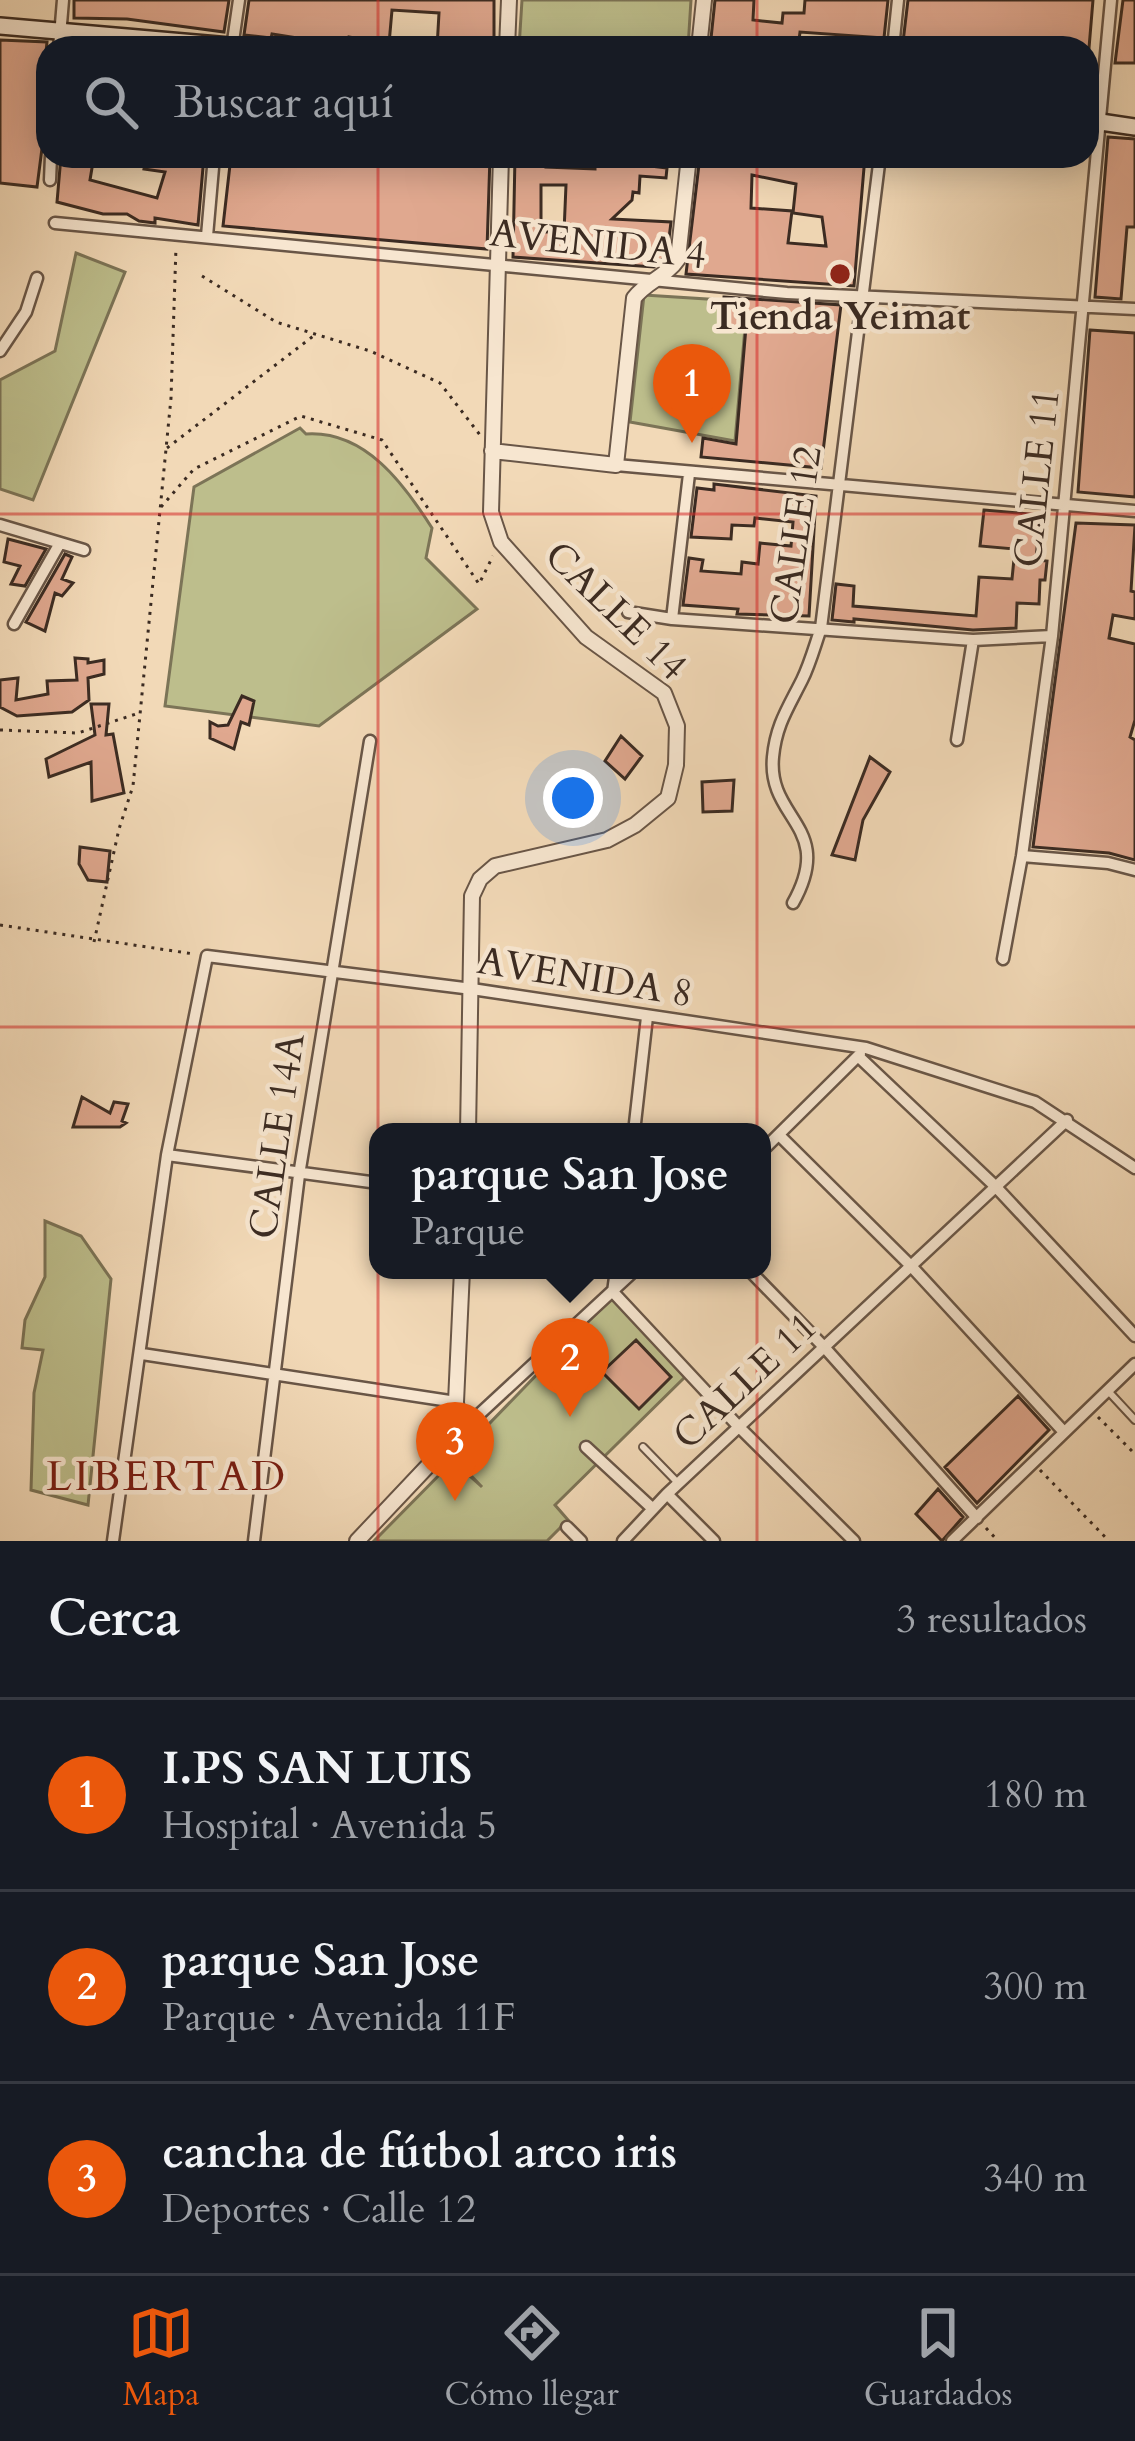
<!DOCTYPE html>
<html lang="es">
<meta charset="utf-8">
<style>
body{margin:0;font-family:Cardo,serif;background:#242831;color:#f1f3f6}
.you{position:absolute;left:573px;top:798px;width:42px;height:42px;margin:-30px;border:9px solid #fff;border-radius:50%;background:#1a73e8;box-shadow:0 0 0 18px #1a73e833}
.badge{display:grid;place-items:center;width:78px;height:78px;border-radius:50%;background:#ea580c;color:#fff;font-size:39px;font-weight:700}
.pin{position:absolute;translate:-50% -99px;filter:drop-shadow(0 3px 6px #0008)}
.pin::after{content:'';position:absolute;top:63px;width:42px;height:36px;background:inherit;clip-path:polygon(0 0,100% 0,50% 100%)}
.popup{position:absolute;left:369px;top:1123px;width:402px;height:156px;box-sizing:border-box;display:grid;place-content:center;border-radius:24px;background:#171b24;filter:drop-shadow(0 3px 9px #0005);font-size:39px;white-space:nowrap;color:#9ea1a6}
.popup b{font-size:45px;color:#f1f3f6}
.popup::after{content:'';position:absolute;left:50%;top:100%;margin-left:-24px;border:24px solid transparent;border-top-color:#171b24}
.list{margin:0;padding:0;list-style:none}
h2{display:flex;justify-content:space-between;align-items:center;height:156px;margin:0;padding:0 48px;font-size:51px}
h2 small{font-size:39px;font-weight:400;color:#9ea1a6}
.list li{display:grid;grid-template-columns:78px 1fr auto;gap:36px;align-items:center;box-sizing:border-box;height:192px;padding:0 48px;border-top:3px solid #363941}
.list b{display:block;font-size:45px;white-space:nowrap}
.list p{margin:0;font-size:39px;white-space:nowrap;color:#9ea1a6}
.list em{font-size:39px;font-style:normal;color:#9ea1a6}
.icon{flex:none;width:66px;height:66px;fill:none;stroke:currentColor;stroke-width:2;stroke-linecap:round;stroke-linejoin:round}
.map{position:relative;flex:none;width:1135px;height:1541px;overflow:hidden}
.search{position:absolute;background:#171b24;box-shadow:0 6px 30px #0003;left:36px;right:36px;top:36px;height:132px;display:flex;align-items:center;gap:30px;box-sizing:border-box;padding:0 42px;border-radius:36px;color:#9ea1a6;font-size:45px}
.sheet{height:732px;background:#171b24}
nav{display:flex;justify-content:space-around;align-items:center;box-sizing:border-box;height:168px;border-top:3px solid #363941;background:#171b24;font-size:33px;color:#9ea1a6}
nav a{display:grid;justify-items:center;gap:6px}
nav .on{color:#ea580c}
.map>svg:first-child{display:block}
.green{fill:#bdbe8c;stroke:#7c7457;stroke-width:3}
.building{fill:#e0a88f;stroke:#3b2b22;stroke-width:3;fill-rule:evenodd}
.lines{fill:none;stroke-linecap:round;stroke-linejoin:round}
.service-casing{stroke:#695647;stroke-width:10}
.minor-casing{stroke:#695647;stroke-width:15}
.tertiary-casing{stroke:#695647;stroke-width:18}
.secondary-casing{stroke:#3b2b22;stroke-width:20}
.path{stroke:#3b2b22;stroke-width:3;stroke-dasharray:3 6;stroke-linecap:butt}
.service{stroke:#f7e6d0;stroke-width:6}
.minor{stroke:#f7e6d0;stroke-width:10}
.tertiary{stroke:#f7e6d0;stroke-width:14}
.secondary{stroke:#f7e6d0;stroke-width:15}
.grid{fill:none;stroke:#d62828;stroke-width:3;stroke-opacity:0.55}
.poi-dot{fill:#8f2418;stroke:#f7e6d0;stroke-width:4.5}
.labels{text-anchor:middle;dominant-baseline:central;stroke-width:9;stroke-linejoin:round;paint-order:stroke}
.street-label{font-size:39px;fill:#3b2b22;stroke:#f7e6d0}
.poi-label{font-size:39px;font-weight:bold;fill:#3b2b22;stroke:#f7e6d0}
.neighbourhood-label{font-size:42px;letter-spacing:3px;fill:#7a1f14;stroke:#f7e6d0}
</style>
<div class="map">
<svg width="1135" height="1541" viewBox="0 0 1135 1541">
<rect width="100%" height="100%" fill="#f2d9b7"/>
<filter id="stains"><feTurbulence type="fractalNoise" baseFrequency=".00167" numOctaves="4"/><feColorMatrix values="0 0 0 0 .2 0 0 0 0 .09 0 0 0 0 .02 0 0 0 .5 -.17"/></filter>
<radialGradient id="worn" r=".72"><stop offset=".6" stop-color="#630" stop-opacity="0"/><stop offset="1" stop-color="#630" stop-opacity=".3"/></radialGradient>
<path class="green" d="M522,0H691L688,48H519Z
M76,253L125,272L33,500L0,489V380L55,351Z
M644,295L722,300V328H745L735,441L630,422Z
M300,428L306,434C365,430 404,484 432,528L426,558L477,609L319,726L165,706L194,487Z
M45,1221L81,1236L111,1279L88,1505L31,1490L34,1393L43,1350L22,1348L25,1320L45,1277Z
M612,1297L687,1375L555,1505L568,1520L547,1541H374L453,1461L482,1487L455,1459Z"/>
<path class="building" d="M74,0H229L224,32L127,19L74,18Z
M249,0H494V48H437L439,13L392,10L389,44L349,37L348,44H335L272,34L271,38L244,35Z
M715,0H754L753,20L782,23L783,13H804L805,0H888L884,38L800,32L798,48H710Z
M908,0H1093L1089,48H939L903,42Z
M1123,0H1135V63H1115Z
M0,40L47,42L43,82L48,83V102L37,187L0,183Z
M1108,137L1135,139V227H1127L1121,299L1095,297Z
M61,156H94L90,180L157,198L165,172L144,169L147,156H204L198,225L155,218V223L139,221L127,214H103L57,202Z
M231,156H490L487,249L223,226Z
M515,156H547L546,167L595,169V159L641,156V165L667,168L666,178L640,176L639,193L633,192L632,200L612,219L671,222L667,255L654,267L513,257ZM541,185H566L564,232H541Z
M700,156H865L854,286L686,274ZM752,175L796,184L793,213L822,217L826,246L788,243L792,211L751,208Z
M724,297L841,305L821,468L701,457L703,438L736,444L746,327H723Z
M1090,330L1135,333V497L1078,492Z
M714,484L816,496L809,616L737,614L738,609L683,605L689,558L703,560L701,571L741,574L742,562L758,564L760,543L791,546L793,522L755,518L754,526L732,525L731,539L691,537L697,488L714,490Z
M984,510L1040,515L1036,560L1047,561L1045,580H1040L1039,604L1017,603L1016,628L973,630L854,619V622L832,620L836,584L854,586L853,606L976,616L979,577L1012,579L1015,549L980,546Z
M1076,523L1135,525L1131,591L1135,592V619L1113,615L1109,638L1135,644V720L1130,737L1135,740V860L1109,853L1033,847Z
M8,539L46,549L25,586L11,584L20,566L4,562Z
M65,554L72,557L62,579L73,583L62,596L55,593L45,631L26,622Z
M75,658L88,659V663L104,660V674L88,678L89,700L72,712L17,716L0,707V680L18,678L16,700L48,694L47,681L77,680Z
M242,696L254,701L249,725L241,722L234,749L210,738V722L218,726L228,725Z
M91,704H109L106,735L113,734L124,793L92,801L91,762L49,777L46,759L95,735Z
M621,736L642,756L625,779L605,761Z
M870,757L890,772L863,820L855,860L832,855Z
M734,780L732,811L703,812L702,782Z
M80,847L110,851L107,882L88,880L79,864Z
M82,1097L110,1113L114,1102L128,1104L122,1121L126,1123L120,1127H73Z
M636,1340L671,1377L639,1409L602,1372Z
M1018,1396L1049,1430L977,1503L945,1467Z
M938,1489L963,1517L942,1541L916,1514Z"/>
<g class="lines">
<g class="service-casing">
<path id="service" d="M1109,1392L1135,1420
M643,1447L678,1483"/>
</g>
<g class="minor-casing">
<path id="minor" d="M59,48L63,0
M232,48L239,0
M893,48L898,0
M50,180L51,156
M55,223L787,293L1135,309
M207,236L214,156
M0,351L26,312L37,278
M616,465L1135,511
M0,525L84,550
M628,612L672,619L973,640L1052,636
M672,619L689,474
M14,624L60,543
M957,740L973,640
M1022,856L1108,863L1135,870
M793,903C836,826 767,820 773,757C776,725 788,708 802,680C810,664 815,645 821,628L880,156
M1003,959L1022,856L1052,636L1111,0
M858,1056L995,1186L1135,1336
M634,1132L647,1017
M780,1136L912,1267L1064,1432
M762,1151L860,1054
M167,1155L378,1183
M616,1270L613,1292L739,1427L854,1541
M749,1270L825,1348L977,1518
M142,1354L456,1402
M459,1433L635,1270
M586,1447L653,1509
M667,1494L714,1541
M567,1527L581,1541
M113,1541L167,1155L207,956L472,989L866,1048L1035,1102L1135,1168
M254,1541L299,1175L370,741
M623,1541L667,1494L1067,1120
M952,1541L1135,1364"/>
</g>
<g class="tertiary-casing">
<path id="tertiary" d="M507,48L509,0
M699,48L704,0
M492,451L616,465L634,298C647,281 666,277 678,259L689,156
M468,1132L472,896L480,879L495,866L607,840L635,825L668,798L676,765L677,726L664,693L586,637L501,542L491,512L501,156
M357,1541L459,1433L456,1402L462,1270"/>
</g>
<g class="secondary-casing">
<path id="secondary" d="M0,26L253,48
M1087,120L1135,127"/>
</g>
<path class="path" d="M202,276L276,322L370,351L440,383L480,435
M167,448L316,334
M161,507L194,469L301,416L382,440L479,584L493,556
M0,730L78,733L139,713
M0,925L194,954
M94,942L119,829L133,786L171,398L176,247
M1098,1417L1135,1454
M1040,1470L1109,1541
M986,1528L998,1541"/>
<use href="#service" class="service"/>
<use href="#minor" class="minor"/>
<use href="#tertiary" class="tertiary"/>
<use href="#secondary" class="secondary"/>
</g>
<path class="grid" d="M378,0V48M757,0V48M378,156V1541M757,156V1541M0,514H1135M0,1027H1135"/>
<circle class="poi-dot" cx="840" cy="274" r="12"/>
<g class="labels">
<g class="street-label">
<text transform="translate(598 244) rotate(6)">AVENIDA 4</text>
<text transform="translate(1037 478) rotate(-84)">CALLE 11</text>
<text transform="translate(796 535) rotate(-82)">CALLE 12</text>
<text transform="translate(616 611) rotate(44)">CALLE 14</text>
<text transform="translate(585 977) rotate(9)">AVENIDA 8</text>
<text transform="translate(277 1136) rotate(-82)">CALLE 14A</text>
<text transform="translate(745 1381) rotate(-43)">CALLE 11</text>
</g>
<g class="poi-label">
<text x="840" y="316">Tienda Yeimat</text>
</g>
<g class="neighbourhood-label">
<text x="167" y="1476">LIBERTAD</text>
</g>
</g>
<rect width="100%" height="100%" filter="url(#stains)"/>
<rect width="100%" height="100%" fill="url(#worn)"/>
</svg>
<div class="you"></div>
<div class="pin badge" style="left:692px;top:443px">1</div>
<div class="pin badge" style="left:570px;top:1417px">2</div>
<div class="popup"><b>parque San Jose</b>Parque</div>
<div class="pin badge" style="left:455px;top:1501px">3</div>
<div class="search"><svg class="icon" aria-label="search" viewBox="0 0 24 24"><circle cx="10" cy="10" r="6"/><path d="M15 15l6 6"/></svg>Buscar aquí</div>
</div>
<section class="sheet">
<h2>Cerca<small>3 resultados</small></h2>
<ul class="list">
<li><span class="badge">1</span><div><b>I.PS SAN LUIS</b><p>Hospital · Avenida 5</p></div><em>180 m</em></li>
<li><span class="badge">2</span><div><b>parque San Jose</b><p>Parque · Avenida 11F</p></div><em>300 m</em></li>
<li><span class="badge">3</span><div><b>cancha de fútbol arco iris</b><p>Deportes · Calle 12</p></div><em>340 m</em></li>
</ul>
</section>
<nav>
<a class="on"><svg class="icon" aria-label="map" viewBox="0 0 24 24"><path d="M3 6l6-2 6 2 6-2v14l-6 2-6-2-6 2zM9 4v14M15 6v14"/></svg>Mapa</a>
<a><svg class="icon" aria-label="directions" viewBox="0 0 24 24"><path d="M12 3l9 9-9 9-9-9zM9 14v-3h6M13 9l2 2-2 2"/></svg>Cómo llegar</a>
<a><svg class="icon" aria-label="saved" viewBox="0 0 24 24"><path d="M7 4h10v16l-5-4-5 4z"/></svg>Guardados</a>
</nav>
